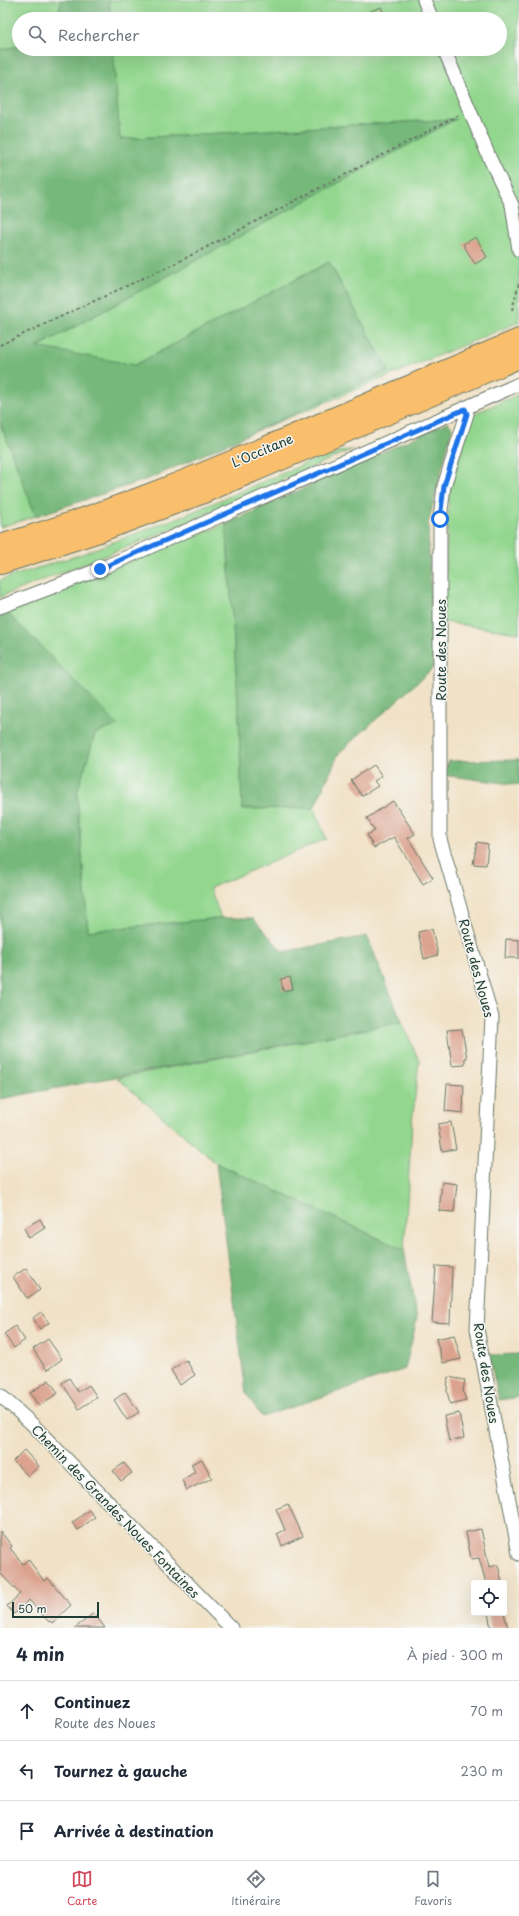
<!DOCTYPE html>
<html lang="fr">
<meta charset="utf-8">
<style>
body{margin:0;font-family:"Playpen Sans",sans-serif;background:#f6f6f7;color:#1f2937}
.controls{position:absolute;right:12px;bottom:12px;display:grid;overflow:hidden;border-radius:4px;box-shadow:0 4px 16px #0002}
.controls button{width:36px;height:36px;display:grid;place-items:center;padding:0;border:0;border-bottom:1px solid #e0e1e3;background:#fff;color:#1f2937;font:20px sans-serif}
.scale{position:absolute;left:12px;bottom:10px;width:87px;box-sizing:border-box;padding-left:4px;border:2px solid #1f3d34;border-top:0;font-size:11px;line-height:14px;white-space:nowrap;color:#1f3d34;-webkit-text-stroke:3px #f6f6f2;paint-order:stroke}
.stop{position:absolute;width:12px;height:12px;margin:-9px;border:3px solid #1a73e8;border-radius:50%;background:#fff}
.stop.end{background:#1a73e8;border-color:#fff;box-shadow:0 1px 4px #0008}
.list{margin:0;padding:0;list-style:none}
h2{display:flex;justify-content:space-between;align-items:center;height:52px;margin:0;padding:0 16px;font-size:17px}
h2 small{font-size:13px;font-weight:400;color:#747a83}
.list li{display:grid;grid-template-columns:26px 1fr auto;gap:12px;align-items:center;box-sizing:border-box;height:60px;padding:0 16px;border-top:1px solid #e0e1e3}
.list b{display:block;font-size:15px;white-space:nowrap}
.list p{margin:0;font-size:13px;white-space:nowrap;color:#747a83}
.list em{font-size:13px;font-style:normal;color:#747a83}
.icon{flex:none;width:22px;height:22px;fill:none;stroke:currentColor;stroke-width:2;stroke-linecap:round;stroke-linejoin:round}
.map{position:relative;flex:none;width:519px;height:1628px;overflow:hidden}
.search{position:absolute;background:#fff;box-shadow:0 4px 16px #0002;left:12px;right:12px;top:12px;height:44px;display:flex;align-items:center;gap:10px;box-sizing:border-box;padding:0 14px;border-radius:22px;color:#747a83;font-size:15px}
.sheet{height:232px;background:#fff}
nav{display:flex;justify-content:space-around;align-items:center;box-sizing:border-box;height:56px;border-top:1px solid #e0e1e3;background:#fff;font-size:11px;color:#747a83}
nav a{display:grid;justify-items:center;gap:2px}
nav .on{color:#d1495b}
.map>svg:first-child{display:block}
.green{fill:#93d78f;stroke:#598a62}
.forest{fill:#76b87a;stroke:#4a7a57}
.building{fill:#dba28e}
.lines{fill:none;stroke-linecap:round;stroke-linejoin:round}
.minor-casing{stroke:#687767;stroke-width:15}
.motorway-casing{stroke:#687767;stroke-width:24}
.path{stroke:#687767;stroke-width:2;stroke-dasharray:3 3;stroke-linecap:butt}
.minor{stroke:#fff;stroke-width:13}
.motorway{stroke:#f9bf6d;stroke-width:22}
.route{stroke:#1a73e8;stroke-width:5}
.labels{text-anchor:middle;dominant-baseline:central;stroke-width:3;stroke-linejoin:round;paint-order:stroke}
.street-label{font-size:13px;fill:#1f3d34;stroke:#f6f6f2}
</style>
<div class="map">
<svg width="519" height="1628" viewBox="0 0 519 1628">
<rect width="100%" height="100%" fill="#f6f6f2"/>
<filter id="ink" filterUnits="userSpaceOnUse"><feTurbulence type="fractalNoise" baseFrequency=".025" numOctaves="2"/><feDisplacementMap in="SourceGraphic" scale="8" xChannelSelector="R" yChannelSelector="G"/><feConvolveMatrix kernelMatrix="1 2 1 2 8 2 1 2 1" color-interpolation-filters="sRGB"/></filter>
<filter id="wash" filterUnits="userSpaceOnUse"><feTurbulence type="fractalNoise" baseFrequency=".012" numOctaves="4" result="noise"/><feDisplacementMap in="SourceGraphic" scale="16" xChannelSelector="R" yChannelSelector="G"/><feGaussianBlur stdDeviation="0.9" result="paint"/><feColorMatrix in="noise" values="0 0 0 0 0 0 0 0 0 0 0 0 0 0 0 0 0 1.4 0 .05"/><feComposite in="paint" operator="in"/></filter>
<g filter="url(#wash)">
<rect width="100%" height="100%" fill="#f1e2c7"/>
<path class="green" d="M0,0H61L58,19H19V46L0,50Z
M109,0H519V322L223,445L388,371L329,262L135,365L36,348L455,119L119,139L113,49H500V19H111Z
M519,394V633L443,622L449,495L471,415Z
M0,422L36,516L0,527Z
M353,449L160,534L0,597V580L79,555L190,513L328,454Z
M226,524L239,715L242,809L314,808L326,839L210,888L221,918L88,931L77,793L95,734L117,725L5,610Z
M402,1022L419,1061L412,1123L404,1250L216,1163L117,1078Z"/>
<path class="forest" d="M61,0H109L111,19H58Z
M19,46V49H113L120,139L456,119L37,347L135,365L329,262L389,371L151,478L36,516L0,422V50Z
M448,422L452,428L428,524L433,668L339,753L314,808L242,809L239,715L226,524Z
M5,610L118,725L95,734L77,793L88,931L221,918H253L283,952L367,936L402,1022L0,1099V611Z
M519,760V785L443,775L449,761Z
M216,1163L404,1250L417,1319L405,1369L262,1417L246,1393Z
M519,1354V1397L499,1400L489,1355Z"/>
<g id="blocks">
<path class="building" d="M381,7L386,19H352Z
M476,237L487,257L475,264L463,244Z
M374,765L382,776L374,781L378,786L362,796L351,780Z
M393,801L415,834L408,838L433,878L423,884L394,837L374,848L367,835L375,831L367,818Z
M477,842L488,844L486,865L473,864Z
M432,929L438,955L424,959L418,932Z
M506,939L519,940V958H505Z
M290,977L293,989L283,991L281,979Z
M462,1029L467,1058H465V1065L452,1066L447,1030Z
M447,1084L464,1085L463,1113L445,1111Z
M451,1122L456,1149L442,1151L438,1124Z
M442,1182L457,1184L454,1212L439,1211Z
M40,1219L45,1228L29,1238L24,1228Z
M436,1266L452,1267L450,1323L432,1322Z
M26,1268L40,1290L27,1298L13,1277Z
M41,1312L49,1323L40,1329L33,1318Z
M15,1326L25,1340L14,1348L4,1334Z
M454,1335L461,1359L443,1363L436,1339Z
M48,1339L62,1359L47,1370L33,1349Z
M186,1360L195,1375L180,1385L171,1370Z
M448,1377L465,1380L463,1391L466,1400L450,1404L447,1391Z
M69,1378L78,1392L89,1385L97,1397L79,1409L62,1383Z
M49,1380L58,1393L39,1406L30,1393Z
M125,1392L139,1412L127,1420L114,1400Z
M459,1413L464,1438L449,1441L444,1416Z
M24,1450L39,1466L28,1476L13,1461Z
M202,1459L212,1478L187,1490L182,1480L195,1472L191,1464Z
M124,1463L132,1473L121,1481L113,1471Z
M288,1504L303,1536L282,1546L277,1534L285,1530L276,1509Z
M89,1510L95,1517L78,1530L72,1523Z
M481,1529L489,1567L498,1565L502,1583H486L479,1558L471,1559L466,1532Z
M0,1531L12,1546L10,1548L23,1564L28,1559L44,1581L48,1578L71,1605L52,1623L50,1621L49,1622L29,1600L14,1614L7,1606L20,1594L0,1573Z
M94,1613L105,1628H75Z
M488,1613H504L508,1628H491Z"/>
</g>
</g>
<g filter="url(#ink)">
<use href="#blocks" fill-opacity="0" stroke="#687767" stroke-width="1"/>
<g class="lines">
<g class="minor-casing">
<path id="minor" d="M424,0L432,19
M444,49L490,159L512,205L519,250
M465,409L467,414L444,486L440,519V839L492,1017L477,1329L519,1554
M0,607L100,569L519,384
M0,1395L32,1424L231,1628"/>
</g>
<g class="motorway-casing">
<path id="motorway" d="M0,546C105,515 205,474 305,431C376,401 448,370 519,340
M0,563L99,531L201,493L519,357"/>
</g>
<path class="path" d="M512,310L519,283
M0,345L180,261L459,115"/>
<use href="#minor" class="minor"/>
<use href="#motorway" class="motorway"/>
</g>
</g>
<g class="lines" filter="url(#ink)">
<path class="route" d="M100,569L465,409L467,414L444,486L440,519"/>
</g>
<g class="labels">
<g class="street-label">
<text transform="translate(262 450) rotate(-23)">L'Occitane</text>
<text transform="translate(440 650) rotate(-90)">Route des Noues</text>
<text transform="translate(477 968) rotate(75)">Route des Noues</text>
<text transform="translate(487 1373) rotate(81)">Route des Noues</text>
<text transform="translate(116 1511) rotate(46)">Chemin des Grandes Noues Fontaines</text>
</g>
</g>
</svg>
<div class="controls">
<button><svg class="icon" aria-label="locate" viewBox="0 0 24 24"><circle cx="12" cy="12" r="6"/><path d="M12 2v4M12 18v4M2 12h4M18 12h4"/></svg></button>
</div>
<div class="scale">50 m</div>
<div class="stop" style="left:440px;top:519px"></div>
<div class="stop end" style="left:100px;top:569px"></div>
<div class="search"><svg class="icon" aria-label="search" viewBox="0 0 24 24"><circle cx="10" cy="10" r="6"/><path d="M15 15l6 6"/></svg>Rechercher</div>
</div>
<section class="sheet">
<h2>4 min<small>À pied · 300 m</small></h2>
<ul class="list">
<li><svg class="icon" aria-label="ahead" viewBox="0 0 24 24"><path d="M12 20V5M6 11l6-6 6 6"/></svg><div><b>Continuez</b><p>Route des Noues</p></div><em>70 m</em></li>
<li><svg class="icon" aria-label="left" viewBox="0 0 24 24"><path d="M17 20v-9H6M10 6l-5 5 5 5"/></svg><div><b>Tournez à gauche</b></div><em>230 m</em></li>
<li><svg class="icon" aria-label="arrive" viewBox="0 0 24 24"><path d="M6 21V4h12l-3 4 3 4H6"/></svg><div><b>Arrivée à destination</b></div></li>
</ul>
</section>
<nav>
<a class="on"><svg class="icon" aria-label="map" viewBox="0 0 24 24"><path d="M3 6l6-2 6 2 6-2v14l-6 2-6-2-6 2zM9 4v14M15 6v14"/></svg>Carte</a>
<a><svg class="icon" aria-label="directions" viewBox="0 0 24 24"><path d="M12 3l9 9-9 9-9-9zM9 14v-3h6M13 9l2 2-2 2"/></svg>Itinéraire</a>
<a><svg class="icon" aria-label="saved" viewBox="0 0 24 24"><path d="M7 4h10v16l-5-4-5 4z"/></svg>Favoris</a>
</nav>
